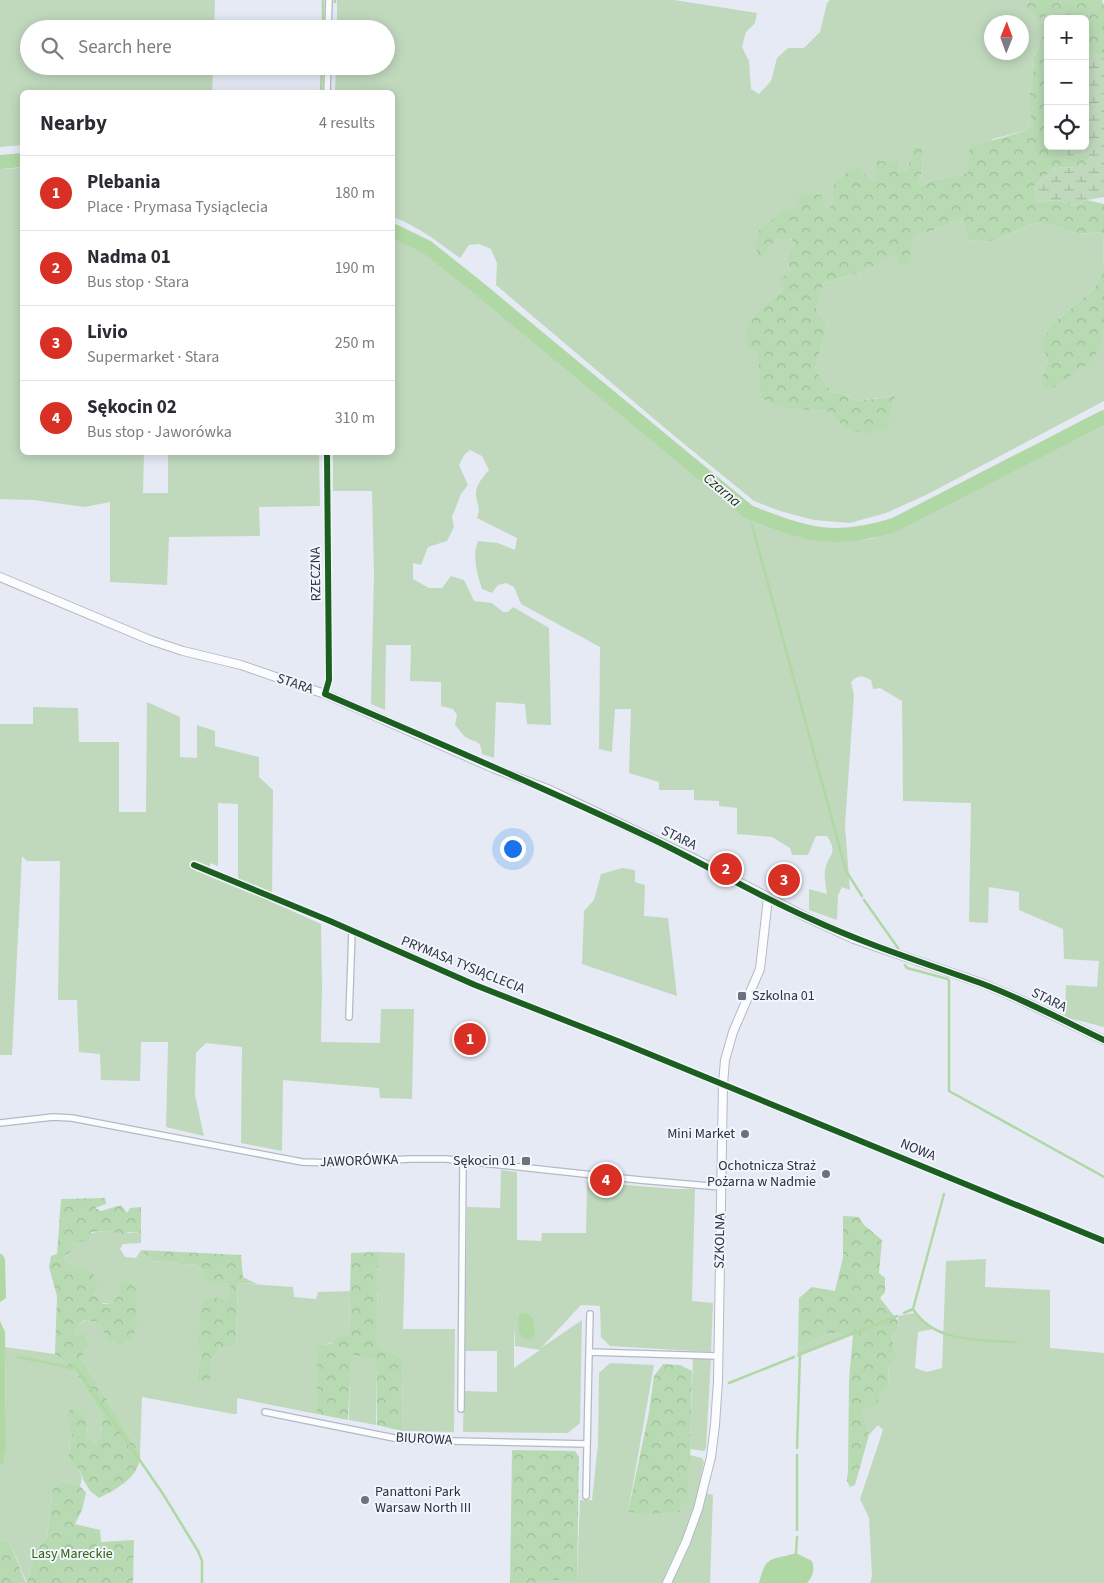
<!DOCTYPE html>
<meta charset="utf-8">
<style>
body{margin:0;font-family:"Source Sans 3",sans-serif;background:#f2f2f3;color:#2b2b33}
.controls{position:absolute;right:15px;top:15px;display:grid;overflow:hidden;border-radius:8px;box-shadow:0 2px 12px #0003}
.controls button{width:45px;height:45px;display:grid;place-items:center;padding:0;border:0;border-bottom:1px solid #e1e1e2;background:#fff;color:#2b2b33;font:25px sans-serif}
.compass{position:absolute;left:984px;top:15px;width:45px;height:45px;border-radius:50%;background:#fff;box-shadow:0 2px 12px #0003;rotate:1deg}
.you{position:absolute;left:512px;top:848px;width:18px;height:18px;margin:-12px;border:4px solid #fff;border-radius:50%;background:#1a73e8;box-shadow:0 0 0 8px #1a73e833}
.badge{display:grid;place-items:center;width:32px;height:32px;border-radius:50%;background:#d93025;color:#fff;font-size:16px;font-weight:700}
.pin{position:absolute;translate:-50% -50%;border:2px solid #fff;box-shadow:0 1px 5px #0006}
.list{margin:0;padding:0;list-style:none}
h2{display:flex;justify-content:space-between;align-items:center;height:65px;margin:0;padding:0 20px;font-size:21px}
h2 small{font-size:16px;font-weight:400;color:#7c7c81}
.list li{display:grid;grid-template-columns:32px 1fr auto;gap:15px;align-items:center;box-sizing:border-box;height:75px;padding:0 20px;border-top:1px solid #e1e1e2}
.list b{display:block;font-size:19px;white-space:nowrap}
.list p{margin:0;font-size:16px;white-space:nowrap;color:#7c7c81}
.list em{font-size:16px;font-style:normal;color:#7c7c81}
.icon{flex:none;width:28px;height:28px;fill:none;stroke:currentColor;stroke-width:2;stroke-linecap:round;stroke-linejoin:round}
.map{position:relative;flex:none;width:1104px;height:1583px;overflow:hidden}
.search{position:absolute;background:#fff;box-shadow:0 2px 12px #0003;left:20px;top:20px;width:375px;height:55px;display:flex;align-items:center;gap:12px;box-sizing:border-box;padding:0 18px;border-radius:28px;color:#7c7c81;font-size:19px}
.panel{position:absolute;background:#fff;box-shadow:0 2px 12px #0003;left:20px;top:90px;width:375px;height:365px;border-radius:8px}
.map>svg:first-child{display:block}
.green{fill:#c0d9bd;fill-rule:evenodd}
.forest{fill:url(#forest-crowns)}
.wetland{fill:url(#wetland-marsh)}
.water{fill:#b0d8a4}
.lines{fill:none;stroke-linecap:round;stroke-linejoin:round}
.stream{stroke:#b0d8a4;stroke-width:2.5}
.river{stroke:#b0d8a4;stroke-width:14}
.minor-casing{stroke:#b4b9c4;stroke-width:8}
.tertiary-casing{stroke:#b4b9c4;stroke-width:10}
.minor{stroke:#fbfcfe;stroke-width:5.5}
.tertiary{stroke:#fbfcfe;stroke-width:8}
.cycleway-casing{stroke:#f2f5fc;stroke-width:9}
.cycleway{stroke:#1b5e20;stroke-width:6}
.poi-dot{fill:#6b727d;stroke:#f2f5fc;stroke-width:2}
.labels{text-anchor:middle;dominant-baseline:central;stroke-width:4;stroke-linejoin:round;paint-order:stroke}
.street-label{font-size:14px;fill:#2a313d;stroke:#f2f5fc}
.poi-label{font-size:14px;fill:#2a313d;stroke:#f2f5fc;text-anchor:end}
.park-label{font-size:14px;fill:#306313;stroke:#f2f5fc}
.water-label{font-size:15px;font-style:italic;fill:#1a3010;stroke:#f2f5fc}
</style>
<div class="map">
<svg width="1104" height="1583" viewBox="0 0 1104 1583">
<defs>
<pattern id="forest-crowns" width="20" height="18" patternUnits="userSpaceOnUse" patternTransform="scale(1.25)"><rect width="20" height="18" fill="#b8dab3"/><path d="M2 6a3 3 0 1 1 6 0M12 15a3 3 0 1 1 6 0" fill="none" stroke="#9ebc9b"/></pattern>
<pattern id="wetland-marsh" width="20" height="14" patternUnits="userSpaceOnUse" patternTransform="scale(1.25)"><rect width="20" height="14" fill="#c0d9bd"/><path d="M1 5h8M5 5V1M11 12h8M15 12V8" fill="none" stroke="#a5bba3"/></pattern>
</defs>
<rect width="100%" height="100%" fill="#e5eaf5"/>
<path class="green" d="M0,0H215L214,29H29V66H213L212,92H22V145L0,147Z
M337,0H674L757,13L755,23L746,32L742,47L749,61L751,89L759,94L771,81L777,58L788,48H804L820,32L827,3L830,0H1029L1026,4L1054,11L1065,12V19H1048V36L1042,37L1034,55L1033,75L1028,102L1031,120L1028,130L993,139L968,173L931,181L919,186L923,162L922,147L913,146L907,171L876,182L867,178L834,186L833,202L825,213L795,210L777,238H791L794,244L786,258L791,273L783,289L771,300L758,354L807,409L827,411L845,428L894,396L856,401L844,394L831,392L815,369L827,325L816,309L824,283L862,272L896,253L914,237L943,227L962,216L969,240L989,242L1035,223L1052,225L1077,234L1099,232L1104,234L1103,271L1093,290L1052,324L1048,359L1041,380L1102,343L1104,328V401L926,495L886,513L850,523L814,520L780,511L754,501L672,434L496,285L497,263L491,249L479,244L469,245L460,258C439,243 418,226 393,217L392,92H335L336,66H386V29H337ZM992,22H1022V52H992Z
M22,168V452L144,453L143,493H168V453H319L320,506L259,507L260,536L169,537L167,585L110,582V502L85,507L33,500L0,499V169Z
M393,235L422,250L700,478L755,521L801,536L837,541L871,539L902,528L1104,423V1027L1065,1017L1066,985L1097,987L1099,961L1064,959L1063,929L1019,910V892L989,887L988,923L969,922L971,803L903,801L902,701L880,688L873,689L871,680C862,675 858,675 851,682L854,695L845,826L850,890L842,887L838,895L837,920L809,910V889L827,894C826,887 824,877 825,870C828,854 839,855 827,836H816L808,855H792L790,848L772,837L737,834V808L719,806V801L694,800V790H659V782L629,773L631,709H615L612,752L599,749L600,647L521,604L514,587L506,583L498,585L492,593L482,589C477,573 472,556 478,541L498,543L515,550L517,538L477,518C481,507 477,506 476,495C475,486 483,477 489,470L482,456L470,450L464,455L459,465L468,485L461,494L452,517L454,527L447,541L428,547L421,565L413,563V579L429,588H442L451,576L464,580L474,601L492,603L503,612H508L513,607L549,628L551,725L527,724L525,704L496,702L494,758L482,754C481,740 477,743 467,738C462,735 459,729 455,725L457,715L453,709L441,706V682L410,681L411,645H386L385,710L371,704L374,574L372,491H333V453L392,452Z
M147,702L180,717V757L197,758V725L215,731V746L259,757V777L273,790L272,902L321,924L322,986L321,1042L380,1043L381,1009H414L412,1099L380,1098L379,1088L283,1080L282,1151L241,1143L242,1047L206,1043L196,1053L195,1095L204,1136L166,1127L168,1042H141L140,1081L101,1080L100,1054L79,1052L77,1000H58L60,861H27L22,856L12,1055H0V724H33V707L78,708L79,742H119V812H146ZM218,803L238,804V887L210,876V863L218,866Z
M622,868L635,870V882L645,885L644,916L668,918L677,996L582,964L584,911L594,900L601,874Z
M501,1170L517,1172V1240L541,1241L542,1233H586L587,1182L676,1189H695L692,1301L713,1303L711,1352L610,1346L601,1337L600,1306L581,1305L541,1348L582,1320L580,1423L568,1433L463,1432L464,1391L497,1392V1351H465L467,1207L500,1208ZM514,1322L515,1346L540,1350L514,1368Z
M106,1231C118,1233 129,1233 141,1233V1243L123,1244L120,1249L125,1257L136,1258L141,1250L152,1261L198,1265L209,1283H225L231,1287V1298L224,1301L201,1305L202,1351L196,1379L212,1375L208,1361L218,1350L236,1344L238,1283L293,1287L294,1297L316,1299L318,1292L350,1291L349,1336L322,1346H317V1414L237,1398V1414H233L142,1397L140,1453L81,1358L89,1344L87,1335H74V1328L85,1320L99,1322L121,1343L119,1282L118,1297L112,1303H102L65,1261C66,1238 86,1232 106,1231Z
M378,1252L405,1253L403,1329H455L454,1432L402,1431L403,1358L377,1346Z
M986,1259L985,1287L1050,1290V1348L1104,1353V1583H870L872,1576L869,1518L860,1499L883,1430L878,1425L869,1435L862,1410L879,1396L889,1385L888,1367L897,1357L891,1335L899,1330L898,1316L914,1313L933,1329L918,1332L915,1368L927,1372L942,1368L946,1261Z
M829,1333L853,1335L797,1357L798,1348Z
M5,1347L55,1354L75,1371L102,1416L101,1435L96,1442L88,1438L87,1423L72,1433L68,1458C77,1467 85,1473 80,1486L63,1481L53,1486L47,1538L36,1549L27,1583L9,1541L0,1539V1465L3,1464L6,1450Z
M350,1353L376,1360V1425L349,1420Z
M693,1358H711L706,1448L704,1451L690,1449Z
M610,1363L654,1365L628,1512H680V1503L689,1502L690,1455L702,1458L704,1462L698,1491L713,1495L710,1583H535V1580H577L580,1500H592L598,1444L599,1373Z"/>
<path class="forest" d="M1029,0H1102L1104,6V54L1099,55L1088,50L1087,39H1085V19H1065V12L1054,11L1040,18L1030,13L1026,4Z
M1048,36V146H1063L1060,151L1071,157L1086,154L1091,157L1078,168L1056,167L1034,186L1037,202L1057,200L1076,206L1087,200L1104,204V234L1099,232L1077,234L1052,225L1035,223L989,242L969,240L962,217L943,227L914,237L908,265H900L896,254L862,272L824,283L816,309L827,325L815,369L831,392L844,394L856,401L895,396L887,428L866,434L845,428L827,411L784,408L761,398L758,354L747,344L748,322L783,289L779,278L791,273L786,258L794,244L791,238H777L761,258L754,247L759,231L783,211L795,210L800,193L821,195L826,212L833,202V186L848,171L860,167L867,178L876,182V161H897L898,173L907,171L913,146L922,147L923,162L919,186L931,181L968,173L970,147L1028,130L1031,120L1028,102L1033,75L1034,56L1042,37Z
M1104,244V328L1102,343L1093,360L1053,388H1045L1041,380L1048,359L1041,344L1052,324L1093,290L1103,271Z
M105,1198L106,1204L95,1208L101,1211L121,1205L127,1213L130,1208L141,1207V1233L129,1232L122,1234L106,1231L91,1232L88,1242L73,1241L72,1251L65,1255V1261L75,1270L84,1267L93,1274L98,1283L93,1293L103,1304L112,1303L118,1296L119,1282L128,1281L136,1289L137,1326L132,1340L121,1343L107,1339L99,1322L84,1320L75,1328L74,1335H87L89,1344L81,1358L140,1453C142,1476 117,1489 99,1498L90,1491L83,1479L80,1471L68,1458L72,1433L66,1413L72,1409L81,1412L87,1423L88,1438L96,1442L101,1435L102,1416L75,1371L55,1354L57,1296L49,1267L51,1256L57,1254L61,1199Z
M843,1216L859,1217L864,1225L882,1240L879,1273L885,1278V1292L880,1298L898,1321L899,1330L891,1335L897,1357L888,1367L889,1385L879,1396L877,1406L862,1410L869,1435L855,1485L850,1487L847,1481L848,1470L849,1380L853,1335L829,1333L798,1348L799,1298L812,1287L835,1291L843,1257Z
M141,1250L241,1255L243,1277L257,1284L238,1283L236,1344L218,1350L209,1361L212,1375L207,1383L196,1379L202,1351L198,1346L201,1305L213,1296L224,1301L230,1298L231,1287L225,1283L209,1284L198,1265L152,1261Z
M378,1252L377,1346L403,1358L402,1431L377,1425L376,1360L351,1354L348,1420L317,1414V1345L322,1346L332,1343C337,1335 341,1336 349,1336L351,1253Z
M663,1364L680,1365L692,1371L689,1503H681L680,1512L645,1514L628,1512L649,1412L654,1376Z
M512,1450L575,1451L579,1457L577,1580H536L535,1583H510Z
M63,1481L80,1486L86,1493L82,1510L75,1524L100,1530L101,1542L134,1540L133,1583H27L36,1549L47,1538L53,1486Z
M0,1539L9,1541L26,1583H0Z"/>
<path class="wetland" d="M1087,38L1088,50L1099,55L1104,54V197L1087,200L1076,206L1057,200L1037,202L1034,186L1056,167L1078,168L1091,157L1086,154L1071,157L1060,151L1063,146H1085V39Z"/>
<path class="water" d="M0,1254H2L5,1259L6,1298L0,1302Z
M522,1313C535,1313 534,1325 535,1335L531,1340C517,1339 518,1327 519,1315Z
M0,1321L5,1332L6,1450L3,1464L0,1465Z
M796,1553L812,1561C815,1570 813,1577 807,1583H759C766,1554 771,1561 796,1553Z"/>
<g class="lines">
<path class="stream" d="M335,2V0
M323,29V1
M321,92L322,66
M749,512L751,520
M752,525L846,871L862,896
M864,900L898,948
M905,965L907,968L948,979L949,981V1091L1104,1177
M913,1309C934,1343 980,1340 1016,1342
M904,1313L913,1309L944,1194
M18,1357L77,1369L163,1494L198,1551L202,1561V1583
M729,1383L794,1357
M797,1448L800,1354L897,1316
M797,1530V1455
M796,1553L797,1537"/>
<path class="river" d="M0,162L22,160
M392,230L427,247L476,286L749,512C805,534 834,544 894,525L1104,417"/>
<g class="minor-casing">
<path id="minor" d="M328,29L329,0
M327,92L328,66
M325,694L329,680L327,452
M194,865L330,921L475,985L620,1042L1104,1241
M349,1017L352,931
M0,1123L53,1117L72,1118L302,1162L335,1163L410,1159H446L640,1180L721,1187
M589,1352L590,1314
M461,1409L463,1161
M265,1412L404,1440L587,1444
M586,1496L589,1352L718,1356"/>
</g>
<g class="tertiary-casing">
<path id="tertiary" d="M0,577L150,640L183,651L241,665L325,694L493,768L550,790L691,857L808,918L854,939L984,984L1023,1001L1104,1040
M667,1583L686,1542L698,1509L711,1457L715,1425L718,1381L723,1084L725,1060L733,1032L760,969L768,898"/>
</g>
<use href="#minor" class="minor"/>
<use href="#tertiary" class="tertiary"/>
<g class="cycleway-casing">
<path id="cycleway" d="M327,452L329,680L325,694C434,741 543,787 650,838C705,864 756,895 811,919C867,945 925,963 983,984C1025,1000 1064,1021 1104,1040
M194,865L330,921L475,985L620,1042L1104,1241"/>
</g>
<use href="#cycleway" class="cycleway"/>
</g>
<g class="poi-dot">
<rect x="737" y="991" width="10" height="10" rx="2.5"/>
<circle cx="745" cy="1134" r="5"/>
<rect x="521" y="1156" width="10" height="10" rx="2.5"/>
<circle cx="826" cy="1174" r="5"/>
<circle cx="365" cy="1500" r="5"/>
</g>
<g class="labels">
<g class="street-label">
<text transform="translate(316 574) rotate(-91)">RZECZNA</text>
<text transform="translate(295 684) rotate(19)">STARA</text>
<text transform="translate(679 838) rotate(26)">STARA</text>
<text transform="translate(463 965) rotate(22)">PRYMASA TYSIĄCLECIA</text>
<text transform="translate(1049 1000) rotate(26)">STARA</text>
<text transform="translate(918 1150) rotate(22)">NOWA</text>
<text transform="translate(359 1161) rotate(-2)">JAWORÓWKA</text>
<text transform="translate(720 1241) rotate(-89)">SZKOLNA</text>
<text transform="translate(424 1439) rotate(3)">BIUROWA</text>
</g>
<g class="poi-label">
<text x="752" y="996" text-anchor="start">Szkolna 01</text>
<text x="735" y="1134">Mini Market</text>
<text x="516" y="1161">Sękocin 01</text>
<text x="816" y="1166">Ochotnicza Straż<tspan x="816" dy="16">Pożarna w Nadmie</tspan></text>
<text x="375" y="1492" text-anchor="start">Panattoni Park<tspan x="375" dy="16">Warsaw North III</tspan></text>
</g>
<g class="park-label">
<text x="72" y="1554">Lasy Mareckie</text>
</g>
<g class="water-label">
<text transform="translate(722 490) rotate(40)">Czarna</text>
</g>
</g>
</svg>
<div class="controls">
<button>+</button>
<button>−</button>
<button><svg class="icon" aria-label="locate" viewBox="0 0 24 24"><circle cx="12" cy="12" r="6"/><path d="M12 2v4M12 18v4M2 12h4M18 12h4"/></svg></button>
</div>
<svg class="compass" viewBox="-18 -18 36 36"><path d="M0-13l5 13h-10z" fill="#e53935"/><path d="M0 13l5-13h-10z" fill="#7c7c81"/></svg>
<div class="you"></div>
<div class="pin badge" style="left:470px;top:1039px">1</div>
<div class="pin badge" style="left:726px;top:869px">2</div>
<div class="pin badge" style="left:784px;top:880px">3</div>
<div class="pin badge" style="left:606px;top:1180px">4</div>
<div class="search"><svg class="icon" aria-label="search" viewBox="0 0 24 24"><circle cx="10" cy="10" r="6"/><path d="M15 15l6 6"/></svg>Search here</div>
<section class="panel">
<h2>Nearby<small>4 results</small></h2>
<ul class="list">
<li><span class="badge">1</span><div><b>Plebania</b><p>Place · Prymasa Tysiąclecia</p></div><em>180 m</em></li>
<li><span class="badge">2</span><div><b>Nadma 01</b><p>Bus stop · Stara</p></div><em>190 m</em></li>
<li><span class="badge">3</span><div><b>Livio</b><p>Supermarket · Stara</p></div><em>250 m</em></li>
<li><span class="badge">4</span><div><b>Sękocin 02</b><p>Bus stop · Jaworówka</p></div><em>310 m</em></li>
</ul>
</section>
</div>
